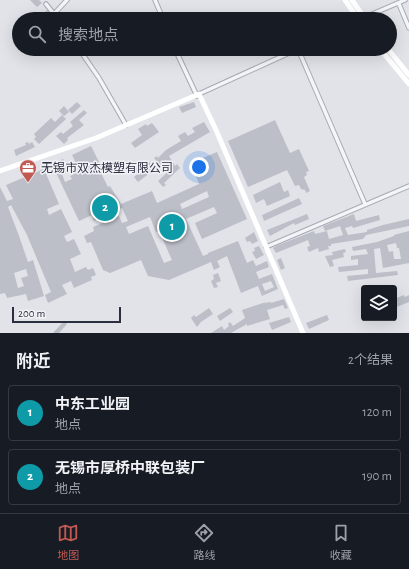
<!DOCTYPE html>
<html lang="zh">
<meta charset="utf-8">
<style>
body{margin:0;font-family:"Alegreya Sans","Noto Sans SC",sans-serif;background:#20242c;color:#f1f3f6}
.controls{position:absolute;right:12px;bottom:12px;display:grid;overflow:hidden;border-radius:4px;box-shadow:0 4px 16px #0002}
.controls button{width:36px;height:36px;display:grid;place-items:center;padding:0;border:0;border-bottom:1px solid #363941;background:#171b24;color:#f1f3f6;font:20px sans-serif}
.scale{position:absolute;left:12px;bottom:10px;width:109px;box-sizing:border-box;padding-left:4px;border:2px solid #2b2e3f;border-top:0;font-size:11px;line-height:14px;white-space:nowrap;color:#2b2e3f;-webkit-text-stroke:3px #f1f2f6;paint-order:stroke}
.you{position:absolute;left:199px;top:167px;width:14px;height:14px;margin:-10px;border:3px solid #fff;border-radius:50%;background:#1a73e8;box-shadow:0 0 0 6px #1a73e833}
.badge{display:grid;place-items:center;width:26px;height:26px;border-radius:50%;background:#c25a53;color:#fff;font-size:13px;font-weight:700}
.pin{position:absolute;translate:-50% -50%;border:2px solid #fff;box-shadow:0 1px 4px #0006}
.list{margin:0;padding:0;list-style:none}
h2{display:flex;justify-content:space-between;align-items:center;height:52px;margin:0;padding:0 16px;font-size:17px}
h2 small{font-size:13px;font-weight:400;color:#9ea1a6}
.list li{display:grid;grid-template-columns:26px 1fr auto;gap:12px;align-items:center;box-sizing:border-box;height:56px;margin:0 8px 8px;padding:0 8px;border:1px solid #363941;border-radius:4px}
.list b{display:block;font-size:15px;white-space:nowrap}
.list p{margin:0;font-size:13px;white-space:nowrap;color:#9ea1a6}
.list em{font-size:13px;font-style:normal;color:#9ea1a6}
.icon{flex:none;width:22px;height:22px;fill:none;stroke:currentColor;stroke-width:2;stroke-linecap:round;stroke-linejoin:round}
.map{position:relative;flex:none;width:409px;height:333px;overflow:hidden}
.search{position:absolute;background:#171b24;box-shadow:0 4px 16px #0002;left:12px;right:12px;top:12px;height:44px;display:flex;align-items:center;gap:10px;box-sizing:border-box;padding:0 14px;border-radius:22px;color:#9ea1a6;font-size:15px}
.sheet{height:180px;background:#171b24}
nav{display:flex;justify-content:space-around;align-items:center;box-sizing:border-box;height:56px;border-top:1px solid #363941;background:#171b24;font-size:11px;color:#9ea1a6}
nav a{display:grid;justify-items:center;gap:2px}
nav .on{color:#c25a53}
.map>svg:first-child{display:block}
.building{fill:#bcbec8;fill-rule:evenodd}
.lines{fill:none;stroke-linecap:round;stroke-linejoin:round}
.street-casing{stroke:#a7a9b3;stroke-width:5.5}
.street{stroke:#f4f5f8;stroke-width:3.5}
.secondary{stroke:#fff;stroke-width:5}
.labels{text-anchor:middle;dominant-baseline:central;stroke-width:3;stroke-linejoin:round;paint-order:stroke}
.poi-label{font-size:12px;fill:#2b2e3f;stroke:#f1f2f6;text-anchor:start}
</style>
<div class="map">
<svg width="409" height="333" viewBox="0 0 409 333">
<rect width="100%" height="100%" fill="#e2e3e9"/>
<path class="building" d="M30,0H39L42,3L37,7Z
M47,10L50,15L46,19H37Z
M77,102L81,106L72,114L68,110Z
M194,102L196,107L182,113L179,107Z
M64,106L69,112L64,116L59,111Z
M84,110L87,113L79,120L84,125L67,138L68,140L64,144L56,136L61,132L63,134L73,126L70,122Z
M62,115L66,119L39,144L34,139L36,137L34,134L51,118L55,122Z
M275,120L290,153L299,149L309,171L306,172L307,175L304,177L310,191L306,193L305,190L301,189L299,185L295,186L287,170L248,187L228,141Z
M204,122L210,132L169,156L175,166L177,164L180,168L164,183L166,185L163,187L158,181L172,168L166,160L160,165L154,158L157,156L158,158L166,150L181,141L178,136L185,132L188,136L195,132L192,128Z
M152,123L159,132L135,148L131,143L142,135L138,129L146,124L147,126Z
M28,142L29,144L32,142L35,147L16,156L14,150L26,145L25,143Z
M91,146L104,172L101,173L108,187L110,186L121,204L152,191L157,203L199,184L191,163L217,152L247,219L202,239L195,223L217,213L214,207L186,219L203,256L208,254V253L238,241L247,263L253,260L256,266L267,261L269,267L256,272L259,279L272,274L278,289L262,296L258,286L241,293L227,256L217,261L220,267L214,270L211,262L169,280L148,276L141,260L110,273L103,270L91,242L87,243L84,236L94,231L93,227L119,216L122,223L128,221L122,208L94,221L92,215L79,221L52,164L63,159L70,170L62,174L65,182L72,179L70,176L80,171L72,155ZM207,191L209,197L182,209L180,204ZM150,217L156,232L159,231L172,260L164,263L148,226L129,234L126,227ZM271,281L274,287L265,291L262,284Z
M149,162L155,169L138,182L134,177L139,173L135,170L139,167L142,170L147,166L146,164Z
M44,169L59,204L47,209L49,215L61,209L72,232L64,236L67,242L74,239L81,254L70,259L75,272L86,267L88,270L93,268L96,275L91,277L92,280L74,288L71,281L62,285L67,294L48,303L45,295L51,292L27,235L11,205L8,207L19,236L28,262L33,260L44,296L28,301L26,294L7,298L5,293L0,294V187L7,201L13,199L6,185ZM26,269L28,276L21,278L24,286L18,288L14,273Z
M280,182L284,192L288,190L290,196L267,206L264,199L256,203L253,195Z
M299,198L302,204L264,221L262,215Z
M307,214L309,219L295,225L294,223L270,236L267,230Z
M354,214L356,221L379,215L380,220L353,228L352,226L345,228L348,235L367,232V230L383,225L409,219V226L366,235L363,239L331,244V246H328L329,249L319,252L318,248L309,252L307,247L310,246L308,240L276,253L273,248L276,246L314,231L315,234L327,231L329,239L343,235L340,226L325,231L323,226Z
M409,231V263L383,268L380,248L374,249L376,273L397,271L398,275L348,281L347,276L368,274V269L339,272L338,267L358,265V259L351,260V256L368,254L366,249L353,251L352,247L377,242L394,236V235ZM396,243L397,248H399L401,259H394L393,251L389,252L387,245Z
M254,232L258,241L252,244L250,241L247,242L245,238Z
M259,246L264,255L256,259L252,252L255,251L254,248Z
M345,249L346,252L343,253L344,257L332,260L334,266L330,267L325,256L333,255L332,252Z
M281,258L285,268L281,270L277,260Z
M218,273L221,281L216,283L218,287L214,288L211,281L214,279L213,275Z
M404,295L405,297L409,295V302L394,308V299Z
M284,299L288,308L285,309L283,305L267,310L270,319L247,326V324L231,333H211L222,326L224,330L229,326L228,324L230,322L233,326L245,318L242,310L263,303L271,302V303Z
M209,308L213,314L201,322L197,327L191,318L194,315L196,317Z
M230,308L233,312L220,321L217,316Z
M327,315L329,320L309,329L306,323Z
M289,317L291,322L272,330L269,323Z
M64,321L67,324L59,333H53Z"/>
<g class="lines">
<g class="street-casing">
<path id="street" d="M155,0L163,19
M46,4L58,19
M399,4L409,28
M54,14L67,0
M363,18L405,0
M79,49L99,78L126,125
M175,49L197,96
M199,94L298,49L365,204
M266,247L409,186"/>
</g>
<use href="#street" class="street"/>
<path class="secondary" d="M345,0L358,19
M352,0L365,19
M380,49L409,84
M388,49L409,75
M0,171L96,138L199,94L216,130L303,333"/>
</g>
<defs>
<g id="office-pin" transform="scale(0.9)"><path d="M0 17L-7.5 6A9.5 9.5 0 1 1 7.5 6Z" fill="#c25a53" stroke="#f1f2f6"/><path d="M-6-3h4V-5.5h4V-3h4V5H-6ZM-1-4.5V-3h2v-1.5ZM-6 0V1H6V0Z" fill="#fff"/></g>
</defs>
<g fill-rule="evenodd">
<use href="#office-pin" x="28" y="168"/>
</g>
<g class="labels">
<g class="poi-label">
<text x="41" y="168">无锡市双杰模塑有限公司</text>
</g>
</g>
</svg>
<div class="controls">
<button><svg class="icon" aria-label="layers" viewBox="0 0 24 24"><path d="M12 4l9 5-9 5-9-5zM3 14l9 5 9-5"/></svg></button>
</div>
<div class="scale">200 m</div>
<div class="you"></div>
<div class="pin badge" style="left:172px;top:227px;background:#0f9aa8">1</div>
<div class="pin badge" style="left:105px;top:208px;background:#0f9aa8">2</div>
<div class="search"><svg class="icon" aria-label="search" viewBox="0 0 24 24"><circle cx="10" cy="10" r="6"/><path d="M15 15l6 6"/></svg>搜索地点</div>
</div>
<section class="sheet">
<h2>附近<small>2个结果</small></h2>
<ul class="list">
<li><span class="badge" style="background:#0f9aa8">1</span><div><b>中东工业园</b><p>地点</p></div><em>120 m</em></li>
<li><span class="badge" style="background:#0f9aa8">2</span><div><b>无锡市厚桥中联包装厂</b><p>地点</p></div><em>190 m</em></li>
</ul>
</section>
<nav>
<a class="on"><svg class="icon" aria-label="map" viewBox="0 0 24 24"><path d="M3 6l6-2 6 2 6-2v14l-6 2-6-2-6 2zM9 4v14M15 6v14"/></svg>地图</a>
<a><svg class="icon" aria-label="directions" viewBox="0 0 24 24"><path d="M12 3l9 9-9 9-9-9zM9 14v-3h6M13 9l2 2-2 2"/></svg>路线</a>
<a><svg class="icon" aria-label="saved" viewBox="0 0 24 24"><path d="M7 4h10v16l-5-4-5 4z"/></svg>收藏</a>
</nav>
